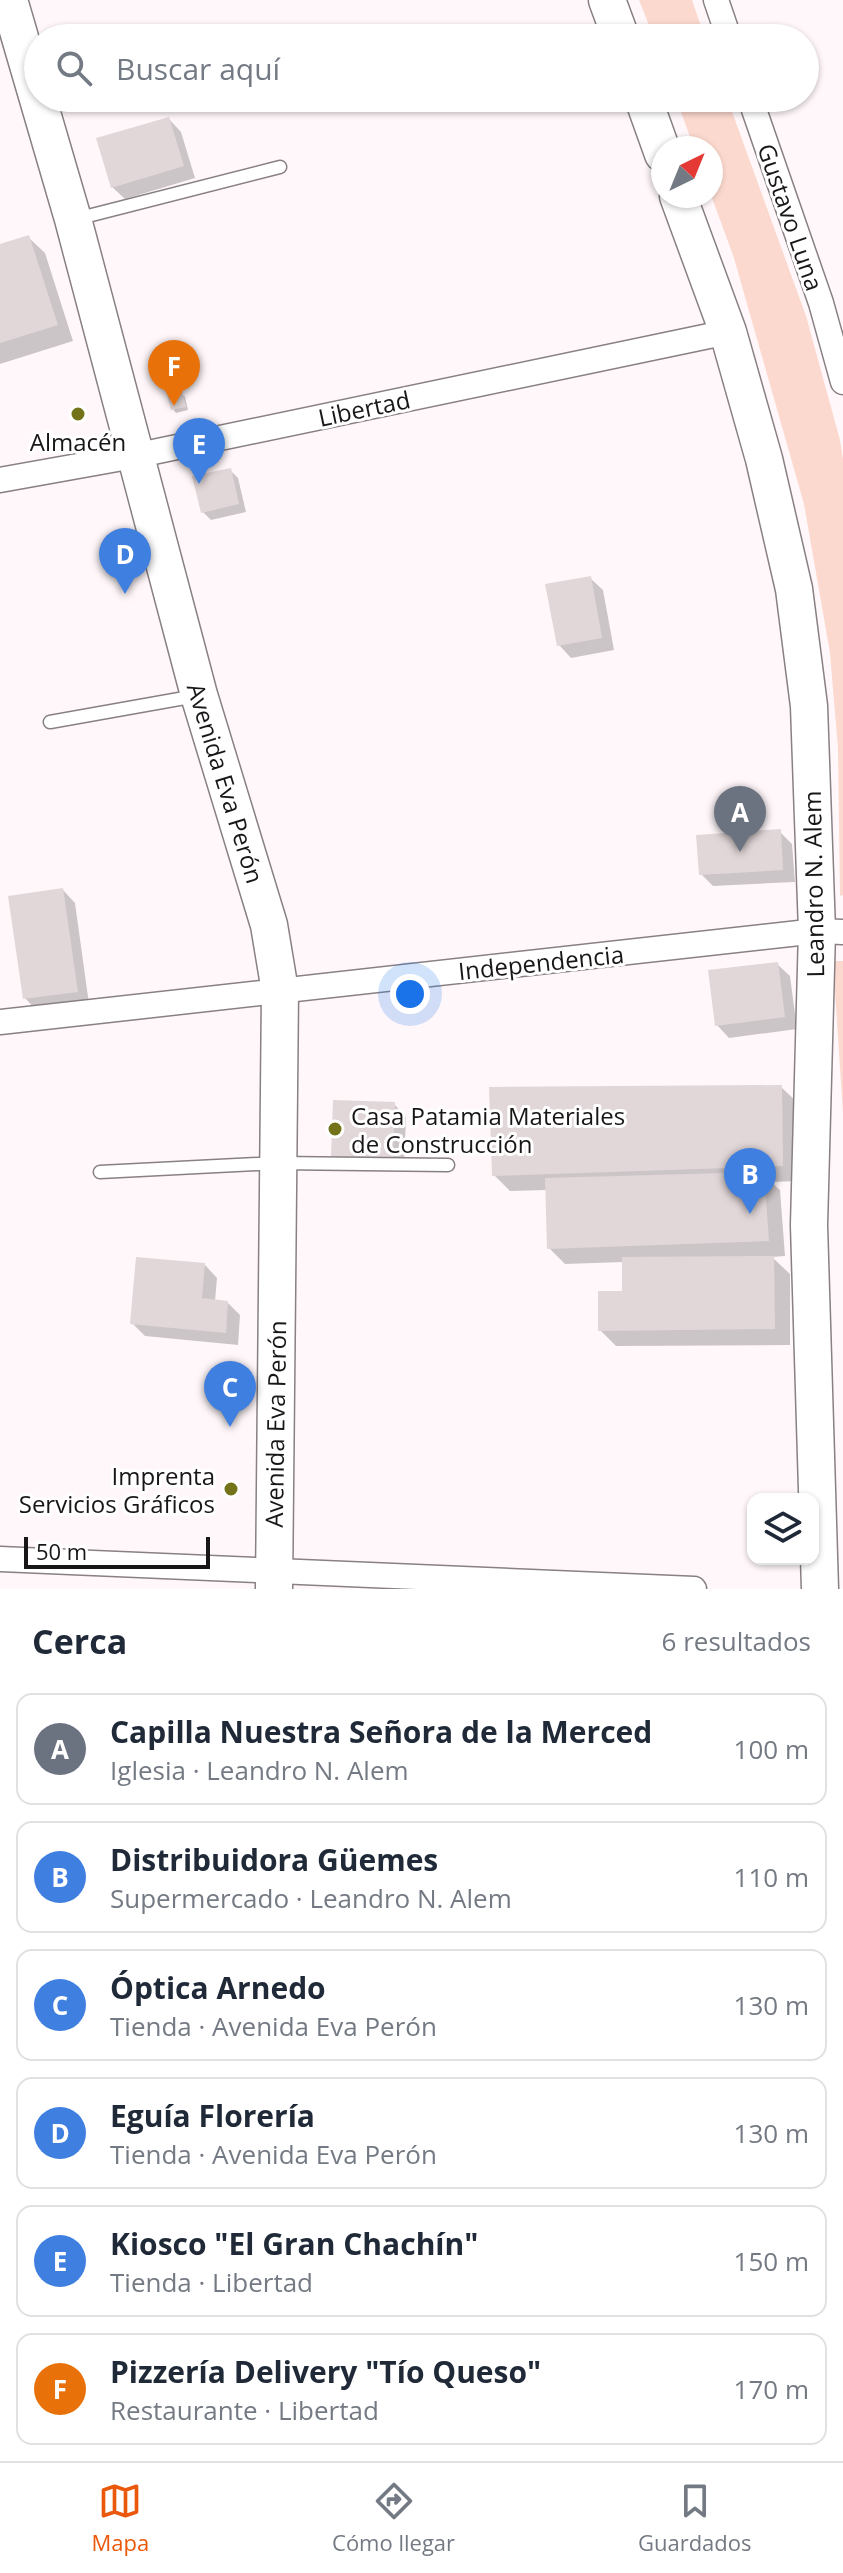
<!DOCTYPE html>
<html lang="es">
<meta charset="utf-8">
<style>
body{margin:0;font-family:"Open Sans",sans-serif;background:#f2f2f3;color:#1f2937}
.controls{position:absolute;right:24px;bottom:24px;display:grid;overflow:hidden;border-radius:16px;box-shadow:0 2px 6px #0004}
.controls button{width:72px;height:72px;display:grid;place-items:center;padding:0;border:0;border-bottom:2px solid #e0e1e3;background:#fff;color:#1f2937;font:40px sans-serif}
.compass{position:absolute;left:651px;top:136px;width:72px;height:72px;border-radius:50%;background:#fff;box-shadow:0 2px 6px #0004;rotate:43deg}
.scale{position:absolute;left:24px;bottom:20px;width:186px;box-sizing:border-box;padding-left:8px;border:4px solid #191617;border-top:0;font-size:22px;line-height:28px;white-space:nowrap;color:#191617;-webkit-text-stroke:6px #fff;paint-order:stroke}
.you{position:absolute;left:410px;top:994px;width:28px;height:28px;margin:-20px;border:6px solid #fff;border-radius:50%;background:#1a73e8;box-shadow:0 0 0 12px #1a73e833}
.badge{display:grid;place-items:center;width:52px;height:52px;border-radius:50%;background:#ea580c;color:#fff;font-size:26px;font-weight:700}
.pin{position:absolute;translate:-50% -66px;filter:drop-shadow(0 2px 4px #0008)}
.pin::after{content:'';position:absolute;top:42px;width:28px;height:24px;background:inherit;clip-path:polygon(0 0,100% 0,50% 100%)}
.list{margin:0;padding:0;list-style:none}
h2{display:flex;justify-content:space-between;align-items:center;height:104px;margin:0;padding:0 32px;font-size:34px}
h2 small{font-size:26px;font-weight:400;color:#747a83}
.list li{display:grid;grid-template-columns:52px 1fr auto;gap:24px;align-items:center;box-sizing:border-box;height:112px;margin:0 16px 16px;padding:0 16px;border:2px solid #e0e1e3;border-radius:16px}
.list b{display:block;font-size:30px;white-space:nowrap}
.list p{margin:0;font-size:26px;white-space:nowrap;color:#747a83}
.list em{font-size:26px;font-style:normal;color:#747a83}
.icon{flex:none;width:44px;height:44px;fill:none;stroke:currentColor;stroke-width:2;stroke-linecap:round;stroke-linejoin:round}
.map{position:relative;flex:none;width:843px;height:1589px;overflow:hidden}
.search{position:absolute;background:#fff;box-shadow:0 2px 6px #0004;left:24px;right:24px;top:24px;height:88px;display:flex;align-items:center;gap:20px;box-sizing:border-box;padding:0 28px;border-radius:44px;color:#747a83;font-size:30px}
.sheet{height:872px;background:#fff}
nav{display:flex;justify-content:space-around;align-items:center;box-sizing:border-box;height:112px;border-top:2px solid #e0e1e3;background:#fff;font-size:22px;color:#747a83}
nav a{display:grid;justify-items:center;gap:4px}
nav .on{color:#ea580c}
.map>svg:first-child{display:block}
.green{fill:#fcd9ce}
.shadow{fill:#0003}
.building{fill:#e2d7d8}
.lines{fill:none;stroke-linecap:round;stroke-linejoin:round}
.lane-casing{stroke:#888083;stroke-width:15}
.street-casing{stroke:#888083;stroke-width:27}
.secondary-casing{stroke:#888083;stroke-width:39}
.lane{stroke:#fff;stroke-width:12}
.street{stroke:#fff;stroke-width:24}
.secondary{stroke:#fff;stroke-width:36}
.poi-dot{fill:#737419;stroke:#fff;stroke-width:3}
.labels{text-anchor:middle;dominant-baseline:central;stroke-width:6;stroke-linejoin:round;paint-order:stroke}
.street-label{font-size:24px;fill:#191617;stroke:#fff}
.poi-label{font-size:24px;fill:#191617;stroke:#fff}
</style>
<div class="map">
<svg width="843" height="1589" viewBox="0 0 843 1589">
<rect width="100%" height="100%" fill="#fff7fa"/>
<path class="green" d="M639,0H692L705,38H654Z
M676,98H727L806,316L840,440L843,460V895L840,896L838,748L830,653L804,504L734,258L711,195V148H694Z
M833,961H843V1113Z"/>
<path class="shadow" d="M169,119L181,132L195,178L125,199L112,187Z
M28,237L45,253L73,341L0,364V246Z
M181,393L185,397L188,410L176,413L173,409Z
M230,470L238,478L246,512L211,520L203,512Z
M590,578L603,590L614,650L571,658L559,645Z
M780,832L792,844L795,882L713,886L701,874Z
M63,890L75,903L89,1004L37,1011L25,998Z
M777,964L790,976L797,1029L729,1038L717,1025Z
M781,1087L798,1103L799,1181L771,1182L780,1190L785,1256L772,1257L790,1274V1345L616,1346L600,1330L624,1293V1262L565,1264L549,1248L547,1190L510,1191L494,1175Z
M394,1104L406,1117L404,1170L346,1168L333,1155Z
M205,1265L217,1278L215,1301L228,1303L240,1315L238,1345L145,1336L132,1323Z"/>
<path class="building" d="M169,117L184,166L111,188L96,138Z
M29,235L58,325L0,343V244Z
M182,391L186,407L171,410L167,394Z
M231,468L239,504L201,513L192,476Z
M591,576L602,638L557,646L545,584Z
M781,829L783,870L699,875L696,835Z
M63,888L78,992L23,999L8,896Z
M778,962L785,1017L715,1026L708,970Z
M782,1085L783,1166L492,1176L489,1087Z
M333,1100L395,1102L393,1159L331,1156Z
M764,1172L769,1241L547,1249L545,1178Z
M774,1256L775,1329L598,1331V1291H622V1257Z
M136,1257L205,1263L202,1298L228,1301L226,1333L130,1324Z"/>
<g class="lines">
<g class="lane-casing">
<path id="lane" d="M76,219L280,167
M50,722L196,696
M100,1172L278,1163L448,1165"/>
</g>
<g class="street-casing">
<path id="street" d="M716,0L729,38
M750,98L821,303L843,382
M0,480L134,456L728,332
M0,1022L817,931L843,932
M0,1559L694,1589"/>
</g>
<g class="secondary-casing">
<path id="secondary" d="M9,0L73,219L199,695L269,925L280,991L274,1589
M607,0L621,38
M643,98L663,154
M678,196L728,332L764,459L794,589L809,706L817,931L809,1225L820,1589"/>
</g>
<use href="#lane" class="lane"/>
<use href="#street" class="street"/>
<use href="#secondary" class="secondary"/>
</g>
<g class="poi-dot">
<circle cx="78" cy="414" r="8"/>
<circle cx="335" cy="1129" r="8"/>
<circle cx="231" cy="1489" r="8"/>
</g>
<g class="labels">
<g class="street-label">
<text transform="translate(791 217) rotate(71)">Gustavo Luna</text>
<text transform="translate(364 408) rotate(-12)">Libertad</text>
<text transform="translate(226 783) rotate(73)">Avenida Eva Perón</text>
<text transform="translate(813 884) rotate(-91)">Leandro N. Alem</text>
<text transform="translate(541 962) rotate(-6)">Independencia</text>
<text transform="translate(275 1424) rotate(-89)">Avenida Eva Perón</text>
</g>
<g class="poi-label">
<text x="78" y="441">Almacén</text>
<text x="351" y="1115" text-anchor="start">Casa Patamia Materiales<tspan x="351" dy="28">de Construcción</tspan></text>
<text x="215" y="1475" text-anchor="end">Imprenta<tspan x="215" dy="28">Servicios Gráficos</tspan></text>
</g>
</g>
</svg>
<div class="controls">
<button><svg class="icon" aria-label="layers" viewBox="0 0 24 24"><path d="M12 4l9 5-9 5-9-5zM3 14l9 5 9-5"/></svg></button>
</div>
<svg class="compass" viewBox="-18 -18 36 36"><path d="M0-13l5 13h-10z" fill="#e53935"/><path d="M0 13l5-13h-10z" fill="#747a83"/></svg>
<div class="scale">50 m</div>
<div class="you"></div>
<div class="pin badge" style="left:740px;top:852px;background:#6b7280">A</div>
<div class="pin badge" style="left:750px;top:1214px;background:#3f7fe0">B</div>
<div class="pin badge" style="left:230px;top:1427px;background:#3f7fe0">C</div>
<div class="pin badge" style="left:125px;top:594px;background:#3f7fe0">D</div>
<div class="pin badge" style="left:199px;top:484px;background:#3f7fe0">E</div>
<div class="pin badge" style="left:174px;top:406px;background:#e8710a">F</div>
<div class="search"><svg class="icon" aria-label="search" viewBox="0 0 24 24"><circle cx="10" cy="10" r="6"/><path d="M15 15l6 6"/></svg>Buscar aquí</div>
</div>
<section class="sheet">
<h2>Cerca<small>6 resultados</small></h2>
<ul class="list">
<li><span class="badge" style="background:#6b7280">A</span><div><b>Capilla Nuestra Señora de la Merced</b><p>Iglesia · Leandro N. Alem</p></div><em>100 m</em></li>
<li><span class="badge" style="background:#3f7fe0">B</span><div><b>Distribuidora Güemes</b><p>Supermercado · Leandro N. Alem</p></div><em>110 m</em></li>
<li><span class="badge" style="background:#3f7fe0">C</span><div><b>Óptica Arnedo</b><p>Tienda · Avenida Eva Perón</p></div><em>130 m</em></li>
<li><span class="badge" style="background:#3f7fe0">D</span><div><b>Eguía Florería</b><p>Tienda · Avenida Eva Perón</p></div><em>130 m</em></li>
<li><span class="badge" style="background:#3f7fe0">E</span><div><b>Kiosco &quot;El Gran Chachín&quot;</b><p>Tienda · Libertad</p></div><em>150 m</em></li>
<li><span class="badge" style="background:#e8710a">F</span><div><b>Pizzería Delivery &quot;Tío Queso&quot;</b><p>Restaurante · Libertad</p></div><em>170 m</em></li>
</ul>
</section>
<nav>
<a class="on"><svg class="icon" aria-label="map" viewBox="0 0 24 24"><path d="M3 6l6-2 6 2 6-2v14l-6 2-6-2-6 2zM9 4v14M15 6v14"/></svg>Mapa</a>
<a><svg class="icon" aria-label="directions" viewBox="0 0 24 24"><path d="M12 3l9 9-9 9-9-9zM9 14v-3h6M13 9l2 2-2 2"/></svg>Cómo llegar</a>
<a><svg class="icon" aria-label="saved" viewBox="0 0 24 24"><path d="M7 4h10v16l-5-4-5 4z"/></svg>Guardados</a>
</nav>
